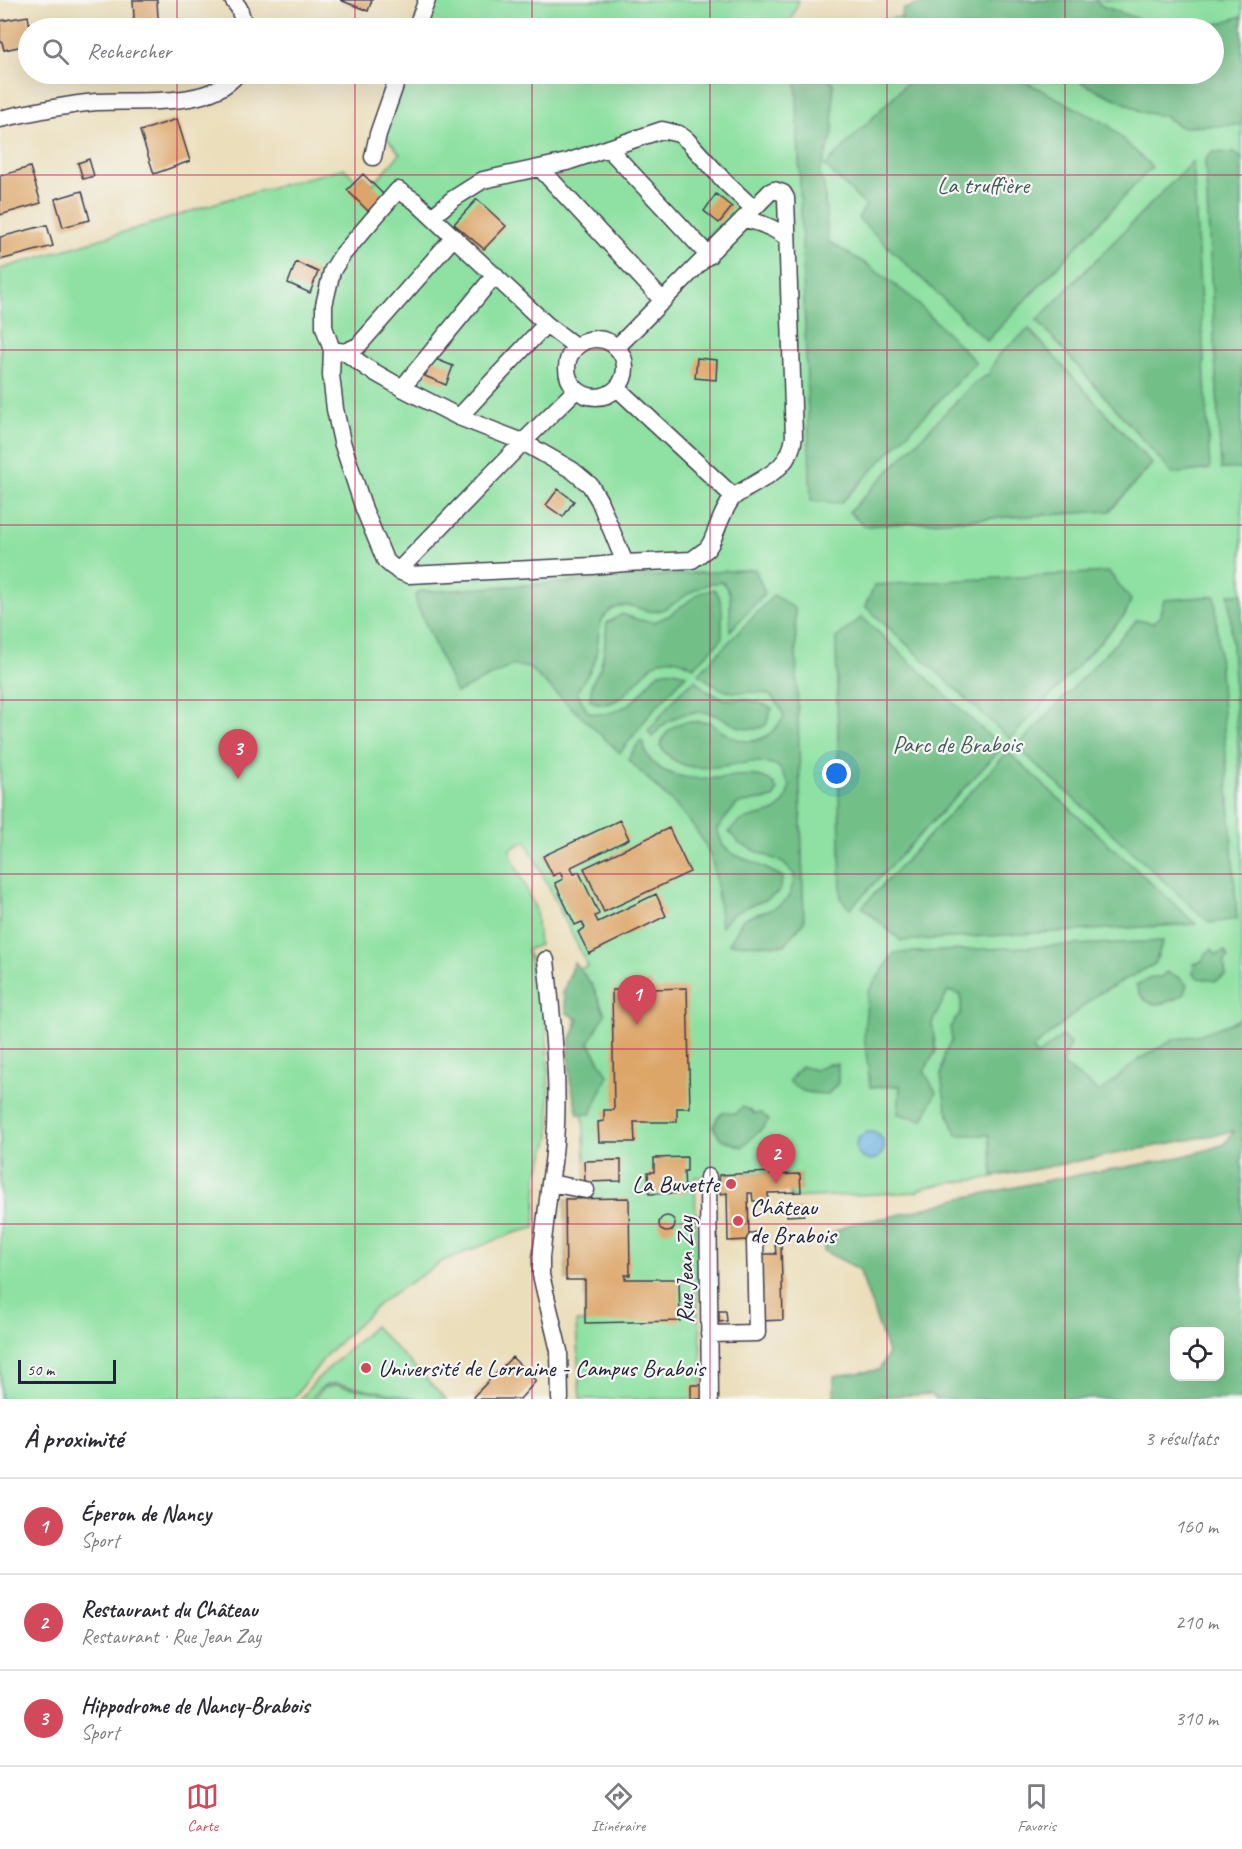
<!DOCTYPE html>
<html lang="fr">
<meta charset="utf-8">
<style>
body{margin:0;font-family:Caveat,sans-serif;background:#f2f2f3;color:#2b2b33}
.controls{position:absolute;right:18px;bottom:18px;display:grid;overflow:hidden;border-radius:12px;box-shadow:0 6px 24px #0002}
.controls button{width:54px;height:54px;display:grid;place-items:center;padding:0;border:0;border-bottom:2px solid #e1e1e2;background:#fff;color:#2b2b33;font:30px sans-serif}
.scale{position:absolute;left:18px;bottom:15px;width:98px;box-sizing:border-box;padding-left:6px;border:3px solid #22223b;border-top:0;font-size:16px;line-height:21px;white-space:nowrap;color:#22223b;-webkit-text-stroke:4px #f6f6f2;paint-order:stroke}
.you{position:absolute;left:837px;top:774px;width:21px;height:21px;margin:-15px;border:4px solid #fff;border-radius:50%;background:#1a73e8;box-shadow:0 0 0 9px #1a73e833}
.badge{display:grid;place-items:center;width:39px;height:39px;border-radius:50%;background:#d1495b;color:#fff;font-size:20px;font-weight:700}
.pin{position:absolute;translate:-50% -50px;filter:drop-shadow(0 2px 3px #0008)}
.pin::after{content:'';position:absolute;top:32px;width:21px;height:18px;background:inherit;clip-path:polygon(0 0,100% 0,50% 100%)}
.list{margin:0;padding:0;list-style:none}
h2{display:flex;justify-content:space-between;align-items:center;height:78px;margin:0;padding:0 24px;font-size:26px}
h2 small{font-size:20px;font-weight:400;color:#7c7c81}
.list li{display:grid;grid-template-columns:39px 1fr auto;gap:18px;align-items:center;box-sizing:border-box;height:96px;padding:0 24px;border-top:2px solid #e1e1e2}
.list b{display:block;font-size:22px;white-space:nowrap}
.list p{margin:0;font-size:20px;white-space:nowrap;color:#7c7c81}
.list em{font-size:20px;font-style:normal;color:#7c7c81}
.icon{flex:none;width:33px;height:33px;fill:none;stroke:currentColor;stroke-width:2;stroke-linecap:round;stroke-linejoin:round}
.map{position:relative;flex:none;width:1242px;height:1399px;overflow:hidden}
.search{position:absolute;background:#fff;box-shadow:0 6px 24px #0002;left:18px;right:18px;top:18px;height:66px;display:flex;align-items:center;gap:15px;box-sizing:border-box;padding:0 21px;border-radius:33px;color:#7c7c81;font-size:22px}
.sheet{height:366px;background:#fff}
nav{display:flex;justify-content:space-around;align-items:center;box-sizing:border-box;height:84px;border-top:2px solid #e1e1e2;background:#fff;font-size:16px;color:#7c7c81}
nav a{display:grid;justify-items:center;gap:3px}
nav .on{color:#d1495b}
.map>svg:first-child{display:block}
.green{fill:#8ee1a2;stroke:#58826e;stroke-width:1.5}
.forest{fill:#72bf88;stroke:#4a7062;stroke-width:1.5;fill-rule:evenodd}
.water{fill:#67b0df;stroke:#44698d;stroke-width:1.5}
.building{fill:#dda669}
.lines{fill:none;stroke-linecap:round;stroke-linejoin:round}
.minor-casing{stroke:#403e4e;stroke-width:19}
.minor{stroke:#fff;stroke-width:16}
.grid{fill:none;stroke:#c2185b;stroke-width:1.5;stroke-opacity:0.55}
.poi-dot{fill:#d1495b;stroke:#f6f6f2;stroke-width:2}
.labels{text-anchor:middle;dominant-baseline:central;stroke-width:4.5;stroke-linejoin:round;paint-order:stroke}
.park-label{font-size:24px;fill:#425b5a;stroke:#f6f6f2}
.poi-label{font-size:24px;fill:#22223b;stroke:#f6f6f2;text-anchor:start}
.street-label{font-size:24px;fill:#22223b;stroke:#f6f6f2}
</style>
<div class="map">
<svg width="1242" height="1399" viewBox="0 0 1242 1399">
<rect width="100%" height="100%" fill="#f6f6f2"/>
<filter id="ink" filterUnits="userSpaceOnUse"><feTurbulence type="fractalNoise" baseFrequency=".0167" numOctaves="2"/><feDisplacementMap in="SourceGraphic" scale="12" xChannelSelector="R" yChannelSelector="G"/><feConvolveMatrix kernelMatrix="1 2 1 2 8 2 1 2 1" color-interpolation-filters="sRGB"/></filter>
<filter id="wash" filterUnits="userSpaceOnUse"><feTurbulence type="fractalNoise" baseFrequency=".008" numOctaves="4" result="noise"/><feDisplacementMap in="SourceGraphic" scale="24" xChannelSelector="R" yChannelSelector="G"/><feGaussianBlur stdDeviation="1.35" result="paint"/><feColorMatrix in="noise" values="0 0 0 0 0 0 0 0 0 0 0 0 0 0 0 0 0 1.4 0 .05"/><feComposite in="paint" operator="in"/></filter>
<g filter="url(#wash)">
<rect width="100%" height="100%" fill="#ebdebb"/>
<path class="green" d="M434,0H799L788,28H424Z
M974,0H1242V1128L988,1178C964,1182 940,1182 918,1190V1192L790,1198V1192L801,1191L800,1174L770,1175L769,1172L746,1173V1175L695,1177L698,1320L700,1321L703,1399H580L576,1322H585V1280H566L565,1199L586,1198L584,1130L571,969L588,967L526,841L510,849L512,857L536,910L539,945L527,950L540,991L547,1032L550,1138L537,1176L535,1228L514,1233L443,1261L382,1301L327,1354L293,1399H0V269L164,220L225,200L344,168L356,180L363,174L373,184L400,154L384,134L407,74H1214V28H851Z
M374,1326L446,1399H418L335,1383C324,1385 317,1389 312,1399H300L317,1379Z
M335,1385L411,1398L413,1399H314L323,1388Z"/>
<path class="forest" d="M935,0H1095L1102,6L1165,28L936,27L899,28L903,9Z
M1242,16V125L1181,127L1164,116L1141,112L1129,105L1084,84L1067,74H1214V28H1176L1211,26Z
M796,74H824L833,83V133L819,175L824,185L828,241L868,265L911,297L976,362L841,503L811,501Z
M953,74L1015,76L1108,125L1152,167L987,341L858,218L866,206L825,166L909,81Z
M1212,152L1235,153L1242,159V469H1221L1205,160Z
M1193,161L1210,469L1173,474L1037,320Z
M1029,329L1152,464L1110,511L864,526L849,512L974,383L988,375L998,355Z
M755,569L765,593L730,631V594L723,582C694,583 684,601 661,610C646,616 634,602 621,606C593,614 601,637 595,660C592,669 582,683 577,692L588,712C607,719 630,707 643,691C648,685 652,677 659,673C668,668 678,671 686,675L654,709L620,753L529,668L513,665L456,693L417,605L415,596L420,591H439Z
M1109,572L1131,600L1125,615L1010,739L865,606L875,585Z
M714,589C726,602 721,623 722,639L694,667C685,662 672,656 662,660C638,669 622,718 590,700L592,683L600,668L604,652L607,623L622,614L639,620L654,622L668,616L700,593Z
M1229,594H1242V821Z
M774,595L795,609L804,922L792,935L785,945L729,944L743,919C769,908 793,911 794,874L783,863L740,844L729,832C743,810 775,822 785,800C787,796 788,790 790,786C786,780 782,770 777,766C771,762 761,762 754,762C721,764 682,781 660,745C669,721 687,720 710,722C738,746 762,751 784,717C771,680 755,697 727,691C716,688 707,680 698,674Z
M1215,596L1237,919L1210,923L1017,747L1137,620L1153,623L1161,616L1160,613L1164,600Z
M862,617L1002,748L850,909L841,899L836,638Z
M695,680L707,691L724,699H743L760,703L772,708L766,725C762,727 757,729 753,729C741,730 732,723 722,718C697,705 668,715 652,737L648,731L680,692Z
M640,741L644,743C645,755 651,763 661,769C677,778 699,780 717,778C733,777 758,771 772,782C773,783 776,789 777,790L774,798L737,804L717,829L723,846L735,855L751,861L783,877L779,892L766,900L749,906L733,914L721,927C717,901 719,869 705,845C687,811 654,787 628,759Z
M1008,752L1196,924L901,941L862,907Z
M1163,941L1155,964L1098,994L1032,1049L1037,1056L1062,1036L1070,1044L1062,1064L1100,1092L1139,1059L1173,1040L1201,1034L1236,1021L1242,1016V1399H936L931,1394L834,1399V1376L879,1370L888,1353L859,1269L824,1251L825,1237L850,1224L889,1217L938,1205L957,1199L1064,1177L1162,1161L1196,1153L1225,1144L1234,1131L1021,1172L993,1175L989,1135H957L946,1108L941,1076L944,1054L952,1040L950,1027L961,1012V995L948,991L932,1023L936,1051L924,1071L936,1092L923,1120L898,1114L900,1086L870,1087L864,1034L868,992L894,953ZM1174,1332H1220V1376H1174Z
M1212,949L1216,955L1225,951L1228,958L1224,962L1226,975L1216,981L1198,978L1193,973L1194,964L1202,961L1205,954Z
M574,962L592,985L605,1014L589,1043L608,1075L591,1114H578L570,1080L569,1056L570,1041L579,1020L567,1013L563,993Z
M1166,972L1178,977L1187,985L1183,995C1164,1005 1145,1012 1136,985L1153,977H1161Z
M827,1064H838V1083L828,1094C811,1093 801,1094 789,1081L801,1066L815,1070Z
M742,1107L750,1110L754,1114L761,1113L769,1120C761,1133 751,1136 742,1147L721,1139L713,1127L718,1117L724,1112L735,1114Z"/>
<path class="water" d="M856 1146a14 14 0 1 1 28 0a14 14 0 1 1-28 0Z"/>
<g id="blocks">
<path class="building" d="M133,0H157L158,18L180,28H124L131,24L134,18Z
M340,0H372L368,11Z
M28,16L30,28H28V45L4,50L2,42H0V21Z
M177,119L190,161L154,174L140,131Z
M89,159L94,176L83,179L78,163Z
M30,167L41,203L0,215V176Z
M363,174L384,195L368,211L347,190Z
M82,191L90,220L63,227L55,199Z
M716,194L732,207L719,223L704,211Z
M477,199L506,226L484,249L454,224Z
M47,225L53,246L0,260V237Z
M296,262L318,272L310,293L288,283Z
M433,358L453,366L446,385L425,376Z
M697,358L717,360L716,380L695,378Z
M558,489L574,501L563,517L546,505Z
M620,820L629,839L571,867L574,874L579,872L599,914L595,916L598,922L656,894L666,916L589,954L578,932L585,928L582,922L575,925L555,883L563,879L560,872L553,876L543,856Z
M669,828L690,872L604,912L584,868Z
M652,982V989L687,988L690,1108H677V1122H634L635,1142H599L598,1122L604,1121V1110H614L612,990H636L635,983Z
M687,1157V1171H684L685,1193L649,1194L648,1172H654V1158Z
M621,1160V1181L585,1182L584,1161Z
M770,1172V1175L800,1174L801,1192L768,1193V1201H753L752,1193H748L749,1240L728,1241L727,1193L720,1194L719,1175Z
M629,1198L630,1275H625V1279H679L680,1321L585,1323V1280H566L565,1199Z
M787,1209H804V1215L787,1216Z
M659 1224a8 8 0 1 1 16 0a8 8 0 1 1-16 0Z
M775,1244H781L783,1320L760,1321L758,1254H776Z
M719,1311H726L727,1321L719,1322Z
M512,1357L536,1381L520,1399H476L473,1397Z
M691,1385H703V1399H691Z"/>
</g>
</g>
<g filter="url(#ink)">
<use href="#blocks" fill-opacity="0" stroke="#403e4e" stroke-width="1.5"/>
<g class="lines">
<g class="minor-casing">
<path id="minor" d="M233,0L239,8L245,28
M416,28L427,0
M0,119C31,112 64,105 96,102C137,99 208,110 237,74
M609,149L709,256
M373,157L378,134L399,74
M540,168L663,301
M432,217L453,199L483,180L567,162L662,130L679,134L687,140L726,183L753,208
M743,219C759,222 774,227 787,238
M567 368a29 29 0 1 1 58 0a29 29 0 1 1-58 0Z
M575,346L546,324L415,201L398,190L342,255L332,271L324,305V327L332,350L331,375L335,409L342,442L364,509L385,560C392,567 399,572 409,575L592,566L625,563L692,560L707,549L711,543C717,530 722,512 731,500C734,495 741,492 746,489C769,475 790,467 794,437L786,198L783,193L774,190L770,192L617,347
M332,350L345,352L367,368L402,388L459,417L523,442L572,470L590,485L599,500L625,563
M345,352L358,346L454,237
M402,388L495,275
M617,388L734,497
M459,417L546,324
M398,571L523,442L576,390
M546,960C554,1034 563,1109 550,1183L586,1190
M708,1177L710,1399
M550,1183L541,1257V1275L559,1351L560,1399
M709,1334L757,1333L755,1241"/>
</g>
<use href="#minor" class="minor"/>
</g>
</g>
<path class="grid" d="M177,0V28M355,0V28M532,0V28M710,0V28M887,0V28M1065,0V28M177,74V1399M355,74V1399M532,74V1399M710,74V1399M887,74V1399M1065,74V1399M0,175H1242M0,350H1242M0,525H1242M0,700H1242M0,874H1242M0,1049H1242M0,1224H1242"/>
<g class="poi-dot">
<circle cx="731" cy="1184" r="6"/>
<circle cx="738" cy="1221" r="6"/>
<circle cx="366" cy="1368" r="6"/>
</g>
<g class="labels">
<g class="park-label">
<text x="983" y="185">La truffière</text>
<text x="957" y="744">Parc de Brabois</text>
</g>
<g class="poi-label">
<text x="719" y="1184" text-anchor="end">La Buvette</text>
<text x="750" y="1207">Château<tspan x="750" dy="28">de Brabois</tspan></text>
<text x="378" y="1368">Université de Lorraine - Campus Brabois</text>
</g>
<g class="street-label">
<text transform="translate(685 1270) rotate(-90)">Rue Jean Zay</text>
</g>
</g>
</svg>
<div class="controls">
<button><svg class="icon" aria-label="locate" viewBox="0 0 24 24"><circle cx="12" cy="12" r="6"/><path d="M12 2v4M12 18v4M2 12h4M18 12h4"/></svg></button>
</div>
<div class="scale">50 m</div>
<div class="you"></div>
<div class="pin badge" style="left:637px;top:1025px">1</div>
<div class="pin badge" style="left:776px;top:1184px">2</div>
<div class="pin badge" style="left:238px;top:779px">3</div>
<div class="search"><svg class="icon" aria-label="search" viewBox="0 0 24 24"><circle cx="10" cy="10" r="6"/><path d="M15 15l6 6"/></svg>Rechercher</div>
</div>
<section class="sheet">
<h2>À proximité<small>3 résultats</small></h2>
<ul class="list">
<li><span class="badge">1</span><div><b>Éperon de Nancy</b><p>Sport</p></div><em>160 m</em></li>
<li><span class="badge">2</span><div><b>Restaurant du Château</b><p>Restaurant · Rue Jean Zay</p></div><em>210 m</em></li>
<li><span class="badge">3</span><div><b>Hippodrome de Nancy-Brabois</b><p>Sport</p></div><em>310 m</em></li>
</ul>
</section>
<nav>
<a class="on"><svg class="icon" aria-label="map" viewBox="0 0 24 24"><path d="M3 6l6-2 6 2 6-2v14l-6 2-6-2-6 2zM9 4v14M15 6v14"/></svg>Carte</a>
<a><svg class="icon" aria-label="directions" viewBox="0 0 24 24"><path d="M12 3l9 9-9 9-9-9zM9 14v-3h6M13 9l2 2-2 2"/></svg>Itinéraire</a>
<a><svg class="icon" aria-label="saved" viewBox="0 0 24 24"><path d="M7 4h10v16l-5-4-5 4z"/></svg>Favoris</a>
</nav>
